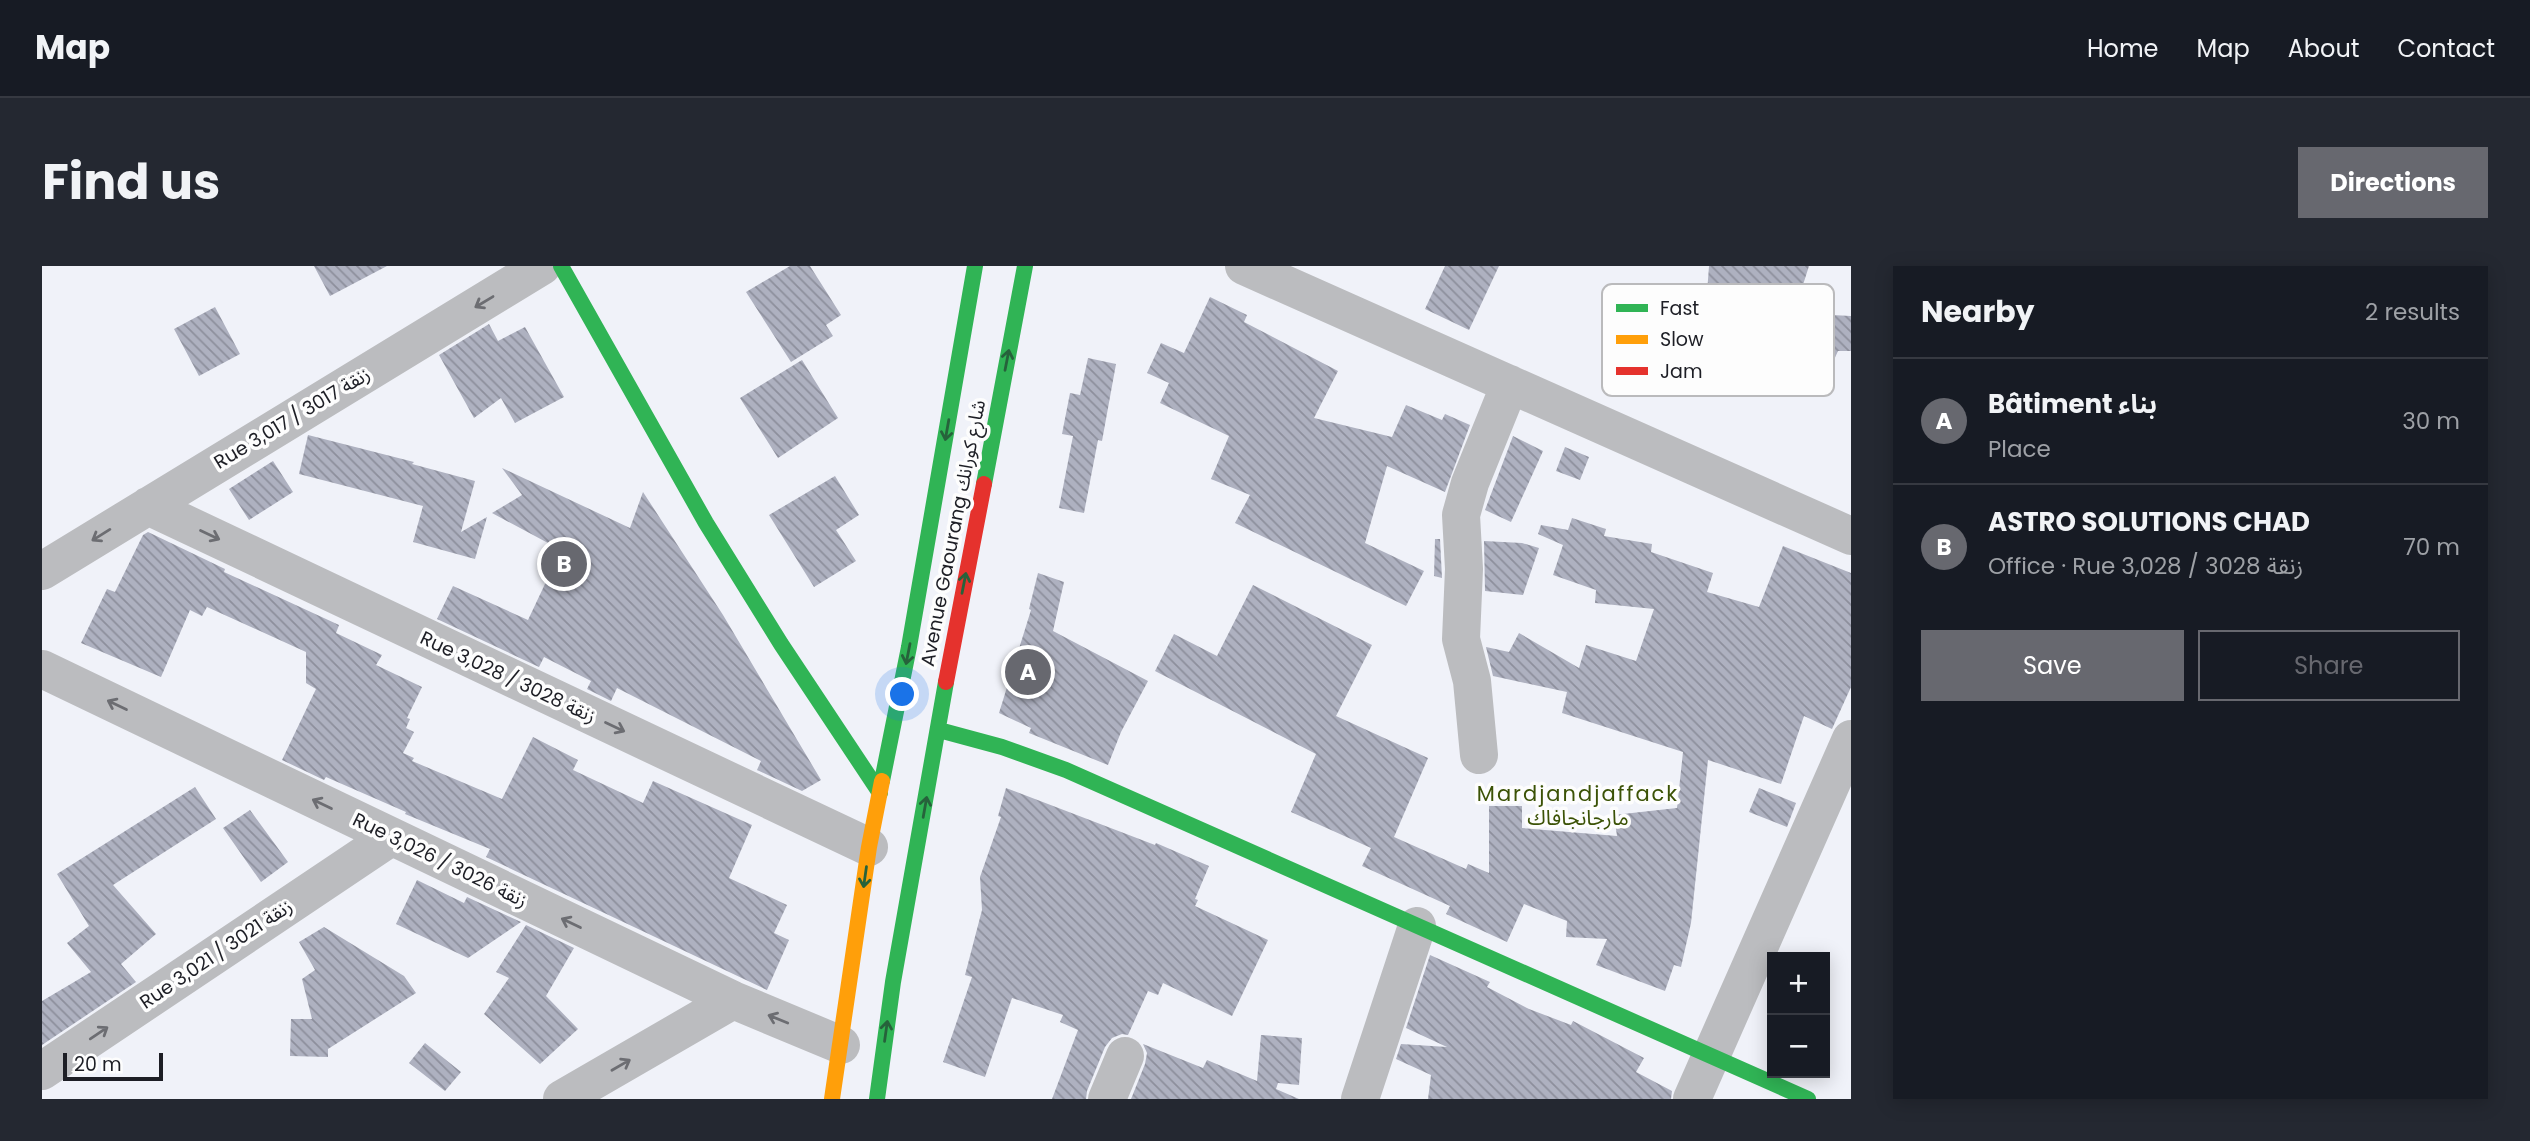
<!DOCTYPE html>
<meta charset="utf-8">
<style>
body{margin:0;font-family:Poppins,"Noto Sans Arabic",sans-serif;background:#242831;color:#f1f3f6}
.controls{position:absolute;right:21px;bottom:21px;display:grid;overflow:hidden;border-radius:0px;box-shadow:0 4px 18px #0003}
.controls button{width:63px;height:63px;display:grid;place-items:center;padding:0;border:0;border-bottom:2px solid #363941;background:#171b24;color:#f1f3f6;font:35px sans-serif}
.scale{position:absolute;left:21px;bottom:18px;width:100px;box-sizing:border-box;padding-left:7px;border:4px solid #1d1e25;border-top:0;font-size:19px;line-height:24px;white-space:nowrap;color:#1d1e25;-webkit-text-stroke:5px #fdfdfd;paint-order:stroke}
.you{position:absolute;left:861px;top:429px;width:24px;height:24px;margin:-18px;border:5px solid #fff;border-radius:50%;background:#1a73e8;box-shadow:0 0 0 10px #1a73e833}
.badge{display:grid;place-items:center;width:46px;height:46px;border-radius:50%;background:#67686f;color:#fff;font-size:23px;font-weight:700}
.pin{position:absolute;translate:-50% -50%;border:4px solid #fff;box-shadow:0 2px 7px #0006}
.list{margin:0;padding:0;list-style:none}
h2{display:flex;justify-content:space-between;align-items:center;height:91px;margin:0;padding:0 28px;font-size:30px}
h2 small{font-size:23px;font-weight:400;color:#9ea1a6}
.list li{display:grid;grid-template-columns:46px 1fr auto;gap:21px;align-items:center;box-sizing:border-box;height:126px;padding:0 28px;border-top:2px solid #363941}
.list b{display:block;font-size:26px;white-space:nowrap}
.list p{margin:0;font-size:23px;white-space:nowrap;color:#9ea1a6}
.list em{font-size:23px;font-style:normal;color:#9ea1a6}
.actions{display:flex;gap:14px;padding:21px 28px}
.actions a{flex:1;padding:16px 0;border:2px solid #67686f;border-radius:0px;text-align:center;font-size:24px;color:#67686f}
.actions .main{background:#67686f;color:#fff}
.map{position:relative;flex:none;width:1809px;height:833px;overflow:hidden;border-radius:0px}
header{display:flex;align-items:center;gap:42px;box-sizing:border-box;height:98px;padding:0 35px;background:#171b24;border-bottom:2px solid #363941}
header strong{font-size:33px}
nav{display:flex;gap:38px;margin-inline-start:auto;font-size:24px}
.intro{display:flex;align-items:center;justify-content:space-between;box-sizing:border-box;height:168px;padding:0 42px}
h1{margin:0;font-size:49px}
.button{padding:18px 32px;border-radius:0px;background:#67686f;color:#fff;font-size:24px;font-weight:700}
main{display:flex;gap:42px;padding:0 42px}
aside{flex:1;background:#171b24;border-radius:0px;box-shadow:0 4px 18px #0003}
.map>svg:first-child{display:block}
.building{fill:url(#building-back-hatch)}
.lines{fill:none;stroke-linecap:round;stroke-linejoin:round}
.street{stroke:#bbbcbf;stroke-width:38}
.fast{stroke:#30b455;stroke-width:16}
.slow{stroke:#ff9f0a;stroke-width:16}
.jam{stroke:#e5322d;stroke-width:16}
.oneway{stroke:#6c6d72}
.oneway2{stroke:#26623b}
.labels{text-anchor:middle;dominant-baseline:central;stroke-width:7;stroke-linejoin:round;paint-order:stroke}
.street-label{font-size:19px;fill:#1d1e25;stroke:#fdfdfd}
.neighbourhood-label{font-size:21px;letter-spacing:2px;fill:#3b5206;stroke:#fdfdfd}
.key{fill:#fdfdfd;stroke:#bababc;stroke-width:2}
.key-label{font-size:19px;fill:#1d1e25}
</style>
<header>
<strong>Map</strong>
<nav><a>Home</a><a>Map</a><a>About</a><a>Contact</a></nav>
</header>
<div class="intro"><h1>Find us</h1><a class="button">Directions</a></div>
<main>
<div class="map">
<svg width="1809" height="833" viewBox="0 0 1809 833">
<defs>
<pattern id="building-back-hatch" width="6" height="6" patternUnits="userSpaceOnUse" patternTransform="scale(1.75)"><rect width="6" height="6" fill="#aeb1c0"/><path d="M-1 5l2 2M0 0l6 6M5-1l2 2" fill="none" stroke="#8d8f9c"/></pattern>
</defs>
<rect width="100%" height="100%" fill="#f0f2f9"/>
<path class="building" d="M272,0H345L288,30Z
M748,0H768L799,49L784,59L791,70L749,96L704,26Z
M1403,0H1457L1427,64L1383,43Z
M1667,0H1767L1752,47L1809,50V85H1796L1780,120L1749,104L1713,105L1710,43L1664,41Z
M1168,31L1205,49L1202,56L1296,105L1272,152L1350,171L1364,139L1400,154L1403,148L1428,159L1403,226L1345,200L1323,277L1382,305L1364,340L1193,257L1208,229L1169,213L1187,170L1118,137L1127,117L1105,107L1119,77L1142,87Z
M173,41L198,88L157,110L132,63Z
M447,58L456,75L483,61L522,131L473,157L459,132L432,152L397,89Z
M1046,92L1074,98L1060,175L1056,174L1042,247L1017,242L1031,170L1020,168L1028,127L1038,129Z
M760,94L796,152L736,192L698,132Z
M266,169L372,196L370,198L433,215L419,266L445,251L433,293L371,276L381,240L257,208Z
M1471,170L1501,185L1469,256L1443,244Z
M1523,181L1547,191L1538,214L1514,205Z
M231,195L251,226L207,254L187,223Z
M460,202L588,262L601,226L681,349L779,514L760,525L715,504L719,495L575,422L569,435L545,423L549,415L502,391L497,401L395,353L411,320L486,354L519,284L450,247L480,229Z
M793,210L817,249L794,264L814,295L772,321L727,249Z
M1530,252L1564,263L1562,270L1610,278L1609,286L1671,307L1665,326L1717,341L1741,280L1809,307V421L1790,463L1762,450L1739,518L1666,494L1649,657L1639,701L1632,699L1623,725L1554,699L1565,673L1524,671L1525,655L1482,638L1465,676L1404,648L1408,640L1320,600L1329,582L1249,546L1274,488L1113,405L1132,368L1175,390L1211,319L1330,379L1294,450L1386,492L1352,571L1424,603L1426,598L1447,607V540H1480V562L1575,570L1572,549L1635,542L1641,486L1520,447L1525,426L1451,410L1444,381L1467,386L1477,367L1537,402L1544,379L1594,395L1612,343L1553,337L1554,324L1511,309L1521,279L1496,268L1499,259L1526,264Z
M106,266L183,303L182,306L297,359L294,367L340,389L334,399L380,421L365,452L368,453L364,462L372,466L361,487L372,492L370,495L460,533L491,471L536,494L531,504L601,537L611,515L710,559L687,612L745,639L732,667L747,674L725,724L444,591L448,583L363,548L364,546L284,511L282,514L240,494L274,423L264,417V386L165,341L160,350L148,344L119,411L39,377L65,323L73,326L101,269Z
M1393,273H1398L1400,312L1392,310Z
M1442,275L1480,277L1497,282L1481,329L1443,325Z
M996,307L1022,316L1011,365L1106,415L1079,466L1066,499L987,467L989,462L957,447L989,344L987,343Z
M153,521L174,553L71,619L114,668L79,698L94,716L0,779V735L49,706L25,677L47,660L15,608Z
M964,522L1113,579L1114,577L1167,600L1153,633L1156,634L1153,640L1226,674L1190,750L1121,717L1116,729L1106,725L1086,769L1080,768L1070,772L1063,781L1045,825L1044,833H1010L1036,764L1018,756L1021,749L970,732L943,811L901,796L930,711L923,709L940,644L938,611L959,551L956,550Z
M1717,522L1754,537L1745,561L1707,546Z
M208,544L246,596L219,616L181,562Z
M375,614L422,637L425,631L479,656L426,692L354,658Z
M484,659L532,682L504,730L536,763L498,798L442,748L467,712L454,706Z
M282,661L362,710L374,727L286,783V791L248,790L249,753H270L260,713L273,704L257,676Z
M1388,689L1448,716L1445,721L1487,743L1529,759L1531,755L1602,792L1594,806L1630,825L1629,833H1386L1389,809L1354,793L1359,778L1405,781L1364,762Z
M1219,769L1260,772L1257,819L1236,817L1234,823L1257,833H1089L1103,798L1105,787L1101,778L1161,802L1165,794L1215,815Z
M383,777L419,806L403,825L367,797Z"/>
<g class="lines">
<path class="street" d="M1202,0L1809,270
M106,240L827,581
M0,305L500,0
M0,403L691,734L799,779
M1437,489L1430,415L1419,373L1422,303L1419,249L1428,217L1468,118
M0,805L349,571
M520,833L691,734
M1065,833L1083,790
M1318,833L1375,660
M1650,833L1809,473"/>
<path class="fast" d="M519,0L664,257L739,378L838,527
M942,218L983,0
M897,464L960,481L1024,504L1766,833
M840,515L867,381L933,0
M835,833L851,716L904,416"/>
<path class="slow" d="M790,833L827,581L840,515"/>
<path class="jam" d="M904,416L942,218"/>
</g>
<defs><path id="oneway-shaft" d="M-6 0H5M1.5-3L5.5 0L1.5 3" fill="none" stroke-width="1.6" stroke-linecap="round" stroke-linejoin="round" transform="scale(1.75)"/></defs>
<g class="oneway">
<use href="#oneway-shaft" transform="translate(442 36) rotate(149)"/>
<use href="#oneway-shaft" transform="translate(59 269) rotate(148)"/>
<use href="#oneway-shaft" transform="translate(168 269) rotate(25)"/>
<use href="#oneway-shaft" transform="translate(75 439) rotate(-154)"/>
<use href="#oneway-shaft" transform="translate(573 461) rotate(25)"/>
<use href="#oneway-shaft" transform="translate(280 538) rotate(-154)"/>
<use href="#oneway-shaft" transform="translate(529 657) rotate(-154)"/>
<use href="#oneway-shaft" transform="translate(736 753) rotate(-158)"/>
<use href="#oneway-shaft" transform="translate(57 767) rotate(-34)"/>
<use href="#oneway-shaft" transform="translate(579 799) rotate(-30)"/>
</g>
<g class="oneway2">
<use href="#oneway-shaft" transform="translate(965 94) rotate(-79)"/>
<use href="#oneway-shaft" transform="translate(905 164) rotate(100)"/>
<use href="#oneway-shaft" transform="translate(922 317) rotate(-79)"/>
<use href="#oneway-shaft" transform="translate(866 388) rotate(101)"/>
<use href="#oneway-shaft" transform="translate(883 541) rotate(-80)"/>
<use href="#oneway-shaft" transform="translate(823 611) rotate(98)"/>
<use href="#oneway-shaft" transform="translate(844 765) rotate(-82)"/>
</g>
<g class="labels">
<g class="street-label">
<text transform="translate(250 152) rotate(-31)">Rue 3,017 / زنقة 3017</text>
<text transform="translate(911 267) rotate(-79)">Avenue Gaourang شارع كورانك</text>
<text transform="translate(466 411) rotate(25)">Rue 3,028 / زنقة 3028</text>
<text transform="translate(398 594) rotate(26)">Rue 3,026 / زنقة 3026</text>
<text transform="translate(174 688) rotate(-34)">Rue 3,021 / زنقة 3021</text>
</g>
<g class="neighbourhood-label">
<text x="1536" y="527">Mardjandjaffack<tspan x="1536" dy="24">مارجانجافاك</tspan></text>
</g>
</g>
<rect x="1560" y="18" width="232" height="112" rx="10" class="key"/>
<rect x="1574" y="38" width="32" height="8" fill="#30b455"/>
<rect x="1574" y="69" width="32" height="9" fill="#ff9f0a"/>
<rect x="1574" y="101" width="32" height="8" fill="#e5322d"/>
<g class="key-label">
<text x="1618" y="49">Fast</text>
<text x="1618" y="80">Slow</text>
<text x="1618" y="112">Jam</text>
</g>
</svg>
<div class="controls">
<button>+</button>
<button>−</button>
</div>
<div class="scale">20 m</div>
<div class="you"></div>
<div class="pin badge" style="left:986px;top:406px">A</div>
<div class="pin badge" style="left:522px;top:298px">B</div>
</div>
<aside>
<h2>Nearby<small>2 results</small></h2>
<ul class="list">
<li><span class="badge">A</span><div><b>Bâtiment بناء</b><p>Place</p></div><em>30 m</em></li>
<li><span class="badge">B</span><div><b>ASTRO SOLUTIONS CHAD</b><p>Office · Rue 3,028 / زنقة 3028</p></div><em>70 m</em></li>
</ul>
<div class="actions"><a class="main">Save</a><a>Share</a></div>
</aside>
</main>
